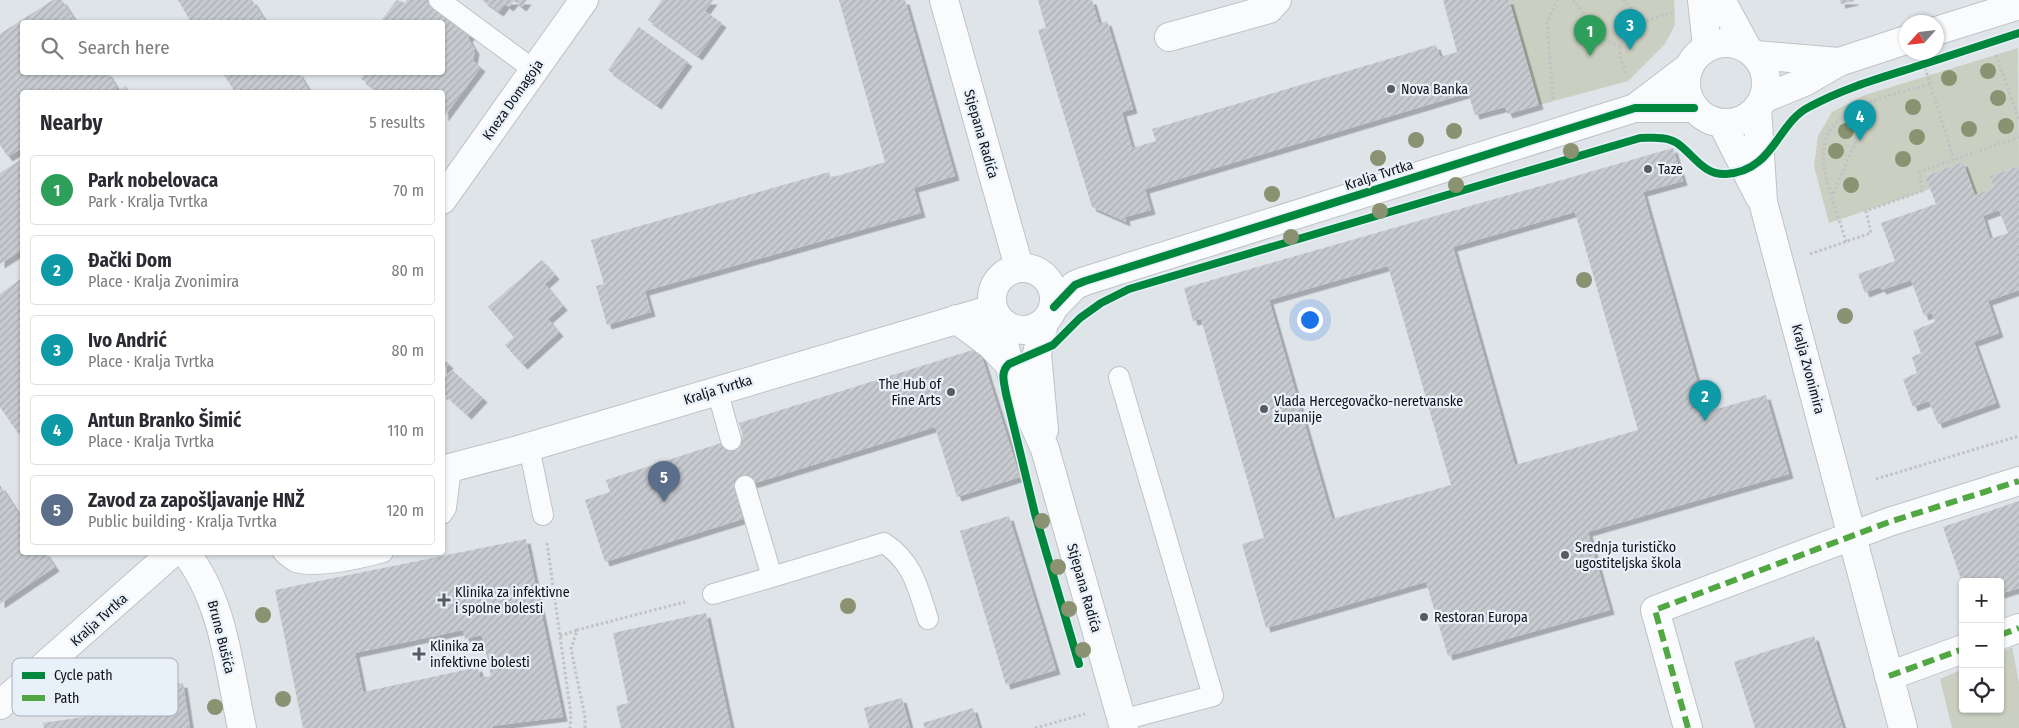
<!DOCTYPE html>
<meta charset="utf-8">
<style>
body{margin:0;font-family:"Fira Sans Condensed",sans-serif;background:#f2f2f3;color:#2b2b33}
.controls{position:absolute;right:15px;bottom:15px;display:grid;overflow:hidden;border-radius:5px;box-shadow:0 1px 4px #0004}
.controls button{width:45px;height:45px;display:grid;place-items:center;padding:0;border:0;border-bottom:1px solid #e1e1e2;background:#fff;color:#2b2b33;font:25px sans-serif}
.compass{position:absolute;left:1899px;top:15px;width:45px;height:45px;border-radius:50%;background:#fff;box-shadow:0 1px 4px #0004;rotate:243deg}
.you{position:absolute;left:1309px;top:319px;width:18px;height:18px;margin:-12px;border:4px solid #fff;border-radius:50%;background:#1a73e8;box-shadow:0 0 0 8px #1a73e833}
.badge{display:grid;place-items:center;width:32px;height:32px;border-radius:50%;background:#2563eb;color:#fff;font-size:16px;font-weight:700}
.pin{position:absolute;translate:-50% -41px;filter:drop-shadow(0 1px 2px #0008)}
.pin::after{content:'';position:absolute;top:26px;width:18px;height:15px;background:inherit;clip-path:polygon(0 0,100% 0,50% 100%)}
.list{margin:0;padding:0;list-style:none}
h2{display:flex;justify-content:space-between;align-items:center;height:65px;margin:0;padding:0 20px;font-size:21px}
h2 small{font-size:16px;font-weight:400;color:#7c7c81}
.list li{display:grid;grid-template-columns:32px 1fr auto;gap:15px;align-items:center;box-sizing:border-box;height:70px;margin:0 10px 10px;padding:0 10px;border:1px solid #e1e1e2;border-radius:5px}
.list b{display:block;font-size:19px;white-space:nowrap}
.list p{margin:0;font-size:16px;white-space:nowrap;color:#7c7c81}
.list em{font-size:16px;font-style:normal;color:#7c7c81}
.icon{flex:none;width:28px;height:28px;fill:none;stroke:currentColor;stroke-width:2;stroke-linecap:round;stroke-linejoin:round}
.map{position:relative;flex:none;width:2019px;height:728px;overflow:hidden}
.search{position:absolute;background:#fff;box-shadow:0 1px 4px #0004;left:20px;top:20px;width:425px;height:55px;display:flex;align-items:center;gap:12px;box-sizing:border-box;padding:0 18px;border-radius:5px;color:#7c7c81;font-size:19px}
.panel{position:absolute;background:#fff;box-shadow:0 1px 4px #0004;left:20px;top:90px;width:425px;height:465px;border-radius:5px}
.map>svg:first-child{display:block}
.green{fill:#cacfc1}
.building{fill:url(#building-hatch);fill-rule:evenodd;filter:url(#shadow)}
.lines{fill:none;stroke-linecap:round;stroke-linejoin:round}
.service-casing{stroke:#bfc2c6;stroke-width:22}
.minor-casing{stroke:#bfc2c6;stroke-width:30}
.tertiary-casing{stroke:#bfc2c6;stroke-width:30}
.secondary-casing{stroke:#bfc2c6;stroke-width:30}
.path{stroke:#c1c2c4;stroke-width:3;stroke-dasharray:2.5 2.5;stroke-linecap:butt}
.service{stroke:#fafbfc;stroke-width:20}
.minor{stroke:#fafbfc;stroke-width:28}
.tertiary{stroke:#fafbfc;stroke-width:28}
.secondary{stroke:#fafbfc;stroke-width:28}
.quiet{stroke:#51a842;stroke-width:6;stroke-dasharray:12 6;stroke-linecap:butt}
.cycleway-casing{stroke:#e8f0fa;stroke-width:11}
.cycleway{stroke:#00873e;stroke-width:8}
.tree{fill:#8b9271}
.poi-dot{fill:#585c60;stroke:#e8f0fa;stroke-width:2}
.labels{text-anchor:middle;dominant-baseline:central;stroke-width:4.5;stroke-linejoin:round;paint-order:stroke}
.poi-label{font-size:14px;fill:#101216;stroke:#e8f0fa;text-anchor:start}
.street-label{font-size:14px;fill:#101216;stroke:#e8f0fa}
.key{fill:#e8f0fa;stroke:#a7adb6;stroke-width:1}
.key-label{font-size:14px;fill:#101216}
</style>
<div class="map">
<svg width="2019" height="728" viewBox="0 0 2019 728">
<defs>
<pattern id="building-hatch" width="6" height="6" patternUnits="userSpaceOnUse" patternTransform="scale(1.25)"><rect width="6" height="6" fill="#c7cbcf"/><path d="M-1 1l2-2M0 6l6-6M5 7l2-2" fill="none" stroke="#aaadb1"/></pattern>
<filter id="shadow"><feDropShadow dx="4.5" dy="4.5" stdDeviation="0" flood-color="#0004"/></filter>
</defs>
<rect width="100%" height="100%" fill="#dfe4e9"/>
<path class="green" d="M1509,0H1674L1675,25L1665,44L1628,81L1539,105Z
M2018,48L2019,166L1990,176L1994,188L1975,195L1963,163L1926,175L1930,189L1829,223L1814,166L1818,136L1832,112L1865,95Z
M2012,647L2019,683V728H1952L1940,679L1963,669V709H2000V653Z"/>
<path class="building" d="M53,0H62L76,22H22V72H107L117,88L111,92H22V148L8,157L0,145V34Z
M178,0H252L266,22H191Z
M397,0L405,3L407,0H434L474,30L468,38L475,50L473,61L481,67L444,117L442,92H380L361,79L365,72H442V22H380Z
M482,0H527L522,7L514,1L509,7L505,4L499,12Z
M662,0H713L705,11L722,23L698,56L648,20Z
M839,0H905L955,176L914,188L921,213L645,291L651,312L607,325L596,286L604,284L591,240L829,172L830,178L885,162Z
M1038,0H1092L1099,24L1107,21L1133,109L1122,112L1132,148L1156,141L1152,129L1436,45L1440,57L1457,52L1443,0H1509L1539,105L1508,114L1505,107L1475,115L1468,93L1145,189L1151,210L1125,217L1126,222L1092,207L1038,30L1046,28Z
M1840,0H1854V1L1841,4Z
M639,27L688,62L657,105L608,70Z
M222,72H298L310,92H235Z
M126,86L130,92H116Z
M1673,148L1683,181L1643,192L1706,412L1766,395L1789,474L1588,532L1610,610L1448,656L1426,582L1266,628L1242,544L1264,538L1201,319L1193,321L1184,288ZM1575,212L1638,430L1515,465L1453,247ZM1388,266L1451,485L1332,519L1269,300Z
M22,159V250L0,264V173Z
M1963,162L1975,195L1994,188L1990,176L2019,166V290L1988,301L1999,333L1974,342L1996,403L1938,424L1929,401L1913,407L1903,379L1917,373L1912,357L1921,353L1913,331L1935,322L1932,313L1924,316L1911,280L1882,290L1880,287L1865,293L1858,274L1895,261L1881,223L1936,204L1925,176ZM1999,210L2008,233L1990,239L1983,216Z
M542,260L555,275L545,284L563,306L548,319L559,332L523,365L505,345L514,337L488,307Z
M22,278V439L0,407V294Z
M979,348L1020,477L957,497L935,427L742,487L746,501L738,504L743,519L605,562L585,500L610,492L606,480L743,436L739,423Z
M442,358L449,364L442,371Z
M452,370L483,398L467,415L444,394L442,396V380Z
M0,485L22,519V552H45L55,567L0,604Z
M2019,501V588L2000,594V582H1962L1943,527Z
M1009,516L1056,670L1006,685L960,531Z
M526,539L563,717L493,726L492,728H303L275,590ZM463,630L465,639L482,635L491,676L480,678L478,667L363,692L355,653Z
M706,613L731,728H621L616,706L628,703L613,633Z
M1814,636L1843,728H1755L1734,662Z
M155,661L159,687L183,683L190,728H44L43,723L104,714L102,703L122,699L117,667Z
M902,698L910,728H869L864,708Z
M973,708L979,728H925L923,723Z"/>
<g class="lines">
<g class="service-casing">
<path id="service" d="M439,0L534,70
M1119,377L1213,696L1122,720
M717,390L731,440
M529,447L543,515
M745,486L772,577L884,543C913,562 918,588 928,619
M442,514L446,508L451,468
M283,552C287,556 292,560 296,562C318,568 361,558 383,552
M713,594L772,577"/>
</g>
<g class="minor-casing">
<path id="minor" d="M1169,37L1269,9L1277,0
M997,317L1012,375L1045,449L1124,728
M1044,430L1037,354L1044,323
M185,552C224,601 229,669 242,728
M2000,635L2019,628
M1889,676L1963,649
M1688,728L1655,610L1889,522L2019,481"/>
</g>
<g class="tertiary-casing">
<path id="tertiary" d="M944,0L1019,267
M1635,108L1689,67
M442,200L584,0
M992 299a31 31 0 1 1 62 0a31 31 0 1 1-62 0Z
M1054,307L1075,285L1085,281L1635,108H1694
M956,319L991,345L1009,364
M442,470L522,449L993,309
M0,705L173,552"/>
</g>
<g class="secondary-casing">
<path id="secondary" d="M1702,0L1707,47
M1721,0L1747,48
M1936,31L2019,5
M1686 83a40 40 0 1 1 80 0a40 40 0 1 1-80 0Z
M1756,55L1839,62
M1763,99L1804,82L1839,62L1906,40
M1757,108L1763,202L1903,728
M1722,123L1759,196"/>
</g>
<path class="path" d="M1573,0L1606,40L1622,47
M1623,0L1644,21
M1996,55L2019,119
M1925,68L1954,160
M1626,73C1624,67 1620,60 1620,54C1620,27 1651,18 1672,13
M1553,99L1547,24L1557,0
M1833,194L1873,102
M1846,242C1839,217 1827,190 1824,164C1816,106 1889,97 1930,84
M1810,254L1871,233L1866,211L1922,191L1919,172L2019,137
M1876,479L2019,436
M547,543L571,715L570,728
M560,636L577,630
M585,728V717L571,649L577,630L685,602
M1035,728L1085,714"/>
<use href="#service" class="service"/>
<use href="#minor" class="minor"/>
<use href="#tertiary" class="tertiary"/>
<use href="#secondary" class="secondary"/>
<path class="quiet" d="M2000,635L2019,628
M1889,676L1963,649
M1688,728L1655,610L1889,522L2019,481"/>
<g class="cycleway-casing">
<path id="cycleway" d="M1054,307L1075,285L1085,281L1635,108H1694
M1079,664L1035,514L1006,394C1004,382 1000,372 1009,364L1053,345L1080,318L1101,303L1129,289L1640,138C1652,138 1666,136 1677,143C1694,155 1703,175 1726,174C1774,171 1777,123 1809,107C1844,88 1880,78 1918,66C1952,55 1985,44 2019,33"/>
</g>
<use href="#cycleway" class="cycleway"/>
</g>
<g class="tree">
<circle cx="1988" cy="71" r="8"/>
<circle cx="1949" cy="78" r="8"/>
<circle cx="1998" cy="98" r="8"/>
<circle cx="1913" cy="107" r="8"/>
<circle cx="2006" cy="126" r="8"/>
<circle cx="1969" cy="129" r="8"/>
<circle cx="1454" cy="131" r="8"/>
<circle cx="1846" cy="131" r="8"/>
<circle cx="1917" cy="137" r="8"/>
<circle cx="1416" cy="140" r="8"/>
<circle cx="1571" cy="151" r="8"/>
<circle cx="1836" cy="151" r="8"/>
<circle cx="1378" cy="158" r="8"/>
<circle cx="1903" cy="159" r="8"/>
<circle cx="1456" cy="185" r="8"/>
<circle cx="1851" cy="185" r="8"/>
<circle cx="1272" cy="194" r="8"/>
<circle cx="1380" cy="211" r="8"/>
<circle cx="1291" cy="237" r="8"/>
<circle cx="1584" cy="280" r="8"/>
<circle cx="1845" cy="316" r="8"/>
<circle cx="1042" cy="521" r="8"/>
<circle cx="1058" cy="567" r="8"/>
<circle cx="848" cy="606" r="8"/>
<circle cx="1069" cy="609" r="8"/>
<circle cx="263" cy="615" r="8"/>
<circle cx="1083" cy="650" r="8"/>
<circle cx="283" cy="699" r="8"/>
<circle cx="215" cy="707" r="8"/>
</g>
<g class="poi-dot">
<circle cx="1391" cy="89" r="5"/>
<circle cx="1648" cy="169" r="5"/>
<circle cx="951" cy="392" r="5"/>
<circle cx="1264" cy="409" r="5"/>
<circle cx="1565" cy="555" r="5"/>
<path d="M441.5 592.5h5v5h5v5h-5v5h-5v-5h-5v-5h5z"/>
<circle cx="1424" cy="617" r="5"/>
<path d="M416.5 646.5h5v5h5v5h-5v5h-5v-5h-5v-5h5z"/>
</g>
<g class="labels">
<g class="poi-label">
<text x="1401" y="89">Nova Banka</text>
<text x="1658" y="169">Taze</text>
<text x="941" y="384" text-anchor="end">The Hub of<tspan x="941" dy="16">Fine Arts</tspan></text>
<text x="1274" y="401">Vlada Hercegovačko-neretvanske<tspan x="1274" dy="16">županije</tspan></text>
<text x="1575" y="547">Srednja turističko<tspan x="1575" dy="16">ugostiteljska škola</tspan></text>
<text x="455" y="592">Klinika za infektivne<tspan x="455" dy="16">i spolne bolesti</tspan></text>
<text x="1434" y="617">Restoran Europa</text>
<text x="430" y="646">Klinika za<tspan x="430" dy="16">infektivne bolesti</tspan></text>
</g>
<g class="street-label">
<text transform="translate(513 100) rotate(-55)">Kneza Domagoja</text>
<text transform="translate(981 134) rotate(74)">Stjepana Radića</text>
<text transform="translate(1379 175) rotate(-18)">Kralja Tvrtka</text>
<text transform="translate(1808 369) rotate(75)">Kralja Zvonimira</text>
<text transform="translate(718 390) rotate(-17)">Kralja Tvrtka</text>
<text transform="translate(1084 588) rotate(74)">Stjepana Radića</text>
<text transform="translate(99 620) rotate(-42)">Kralja Tvrtka</text>
<text transform="translate(221 637) rotate(76)">Brune Bušića</text>
</g>
</g>
<rect x="12" y="658" width="166" height="58" rx="8" class="key"/>
<rect x="22" y="672" width="23" height="7" fill="#00873e"/>
<rect x="22" y="695" width="23" height="6" fill="#51a842"/>
<g class="key-label">
<text x="54" y="680">Cycle path</text>
<text x="54" y="703">Path</text>
</g>
</svg>
<div class="controls">
<button>+</button>
<button>−</button>
<button><svg class="icon" aria-label="locate" viewBox="0 0 24 24"><circle cx="12" cy="12" r="6"/><path d="M12 2v4M12 18v4M2 12h4M18 12h4"/></svg></button>
</div>
<svg class="compass" viewBox="-18 -18 36 36"><path d="M0-13l5 13h-10z" fill="#e53935"/><path d="M0 13l5-13h-10z" fill="#7c7c81"/></svg>
<div class="you"></div>
<div class="pin badge" style="left:1590px;top:56px;background:#2e9e5b">1</div>
<div class="pin badge" style="left:1705px;top:421px;background:#0f9aa8">2</div>
<div class="pin badge" style="left:1630px;top:50px;background:#0f9aa8">3</div>
<div class="pin badge" style="left:1860px;top:141px;background:#0f9aa8">4</div>
<div class="pin badge" style="left:664px;top:502px;background:#5c6f8a">5</div>
<div class="search"><svg class="icon" aria-label="search" viewBox="0 0 24 24"><circle cx="10" cy="10" r="6"/><path d="M15 15l6 6"/></svg>Search here</div>
<section class="panel">
<h2>Nearby<small>5 results</small></h2>
<ul class="list">
<li><span class="badge" style="background:#2e9e5b">1</span><div><b>Park nobelovaca</b><p>Park · Kralja Tvrtka</p></div><em>70 m</em></li>
<li><span class="badge" style="background:#0f9aa8">2</span><div><b>Đački Dom</b><p>Place · Kralja Zvonimira</p></div><em>80 m</em></li>
<li><span class="badge" style="background:#0f9aa8">3</span><div><b>Ivo Andrić</b><p>Place · Kralja Tvrtka</p></div><em>80 m</em></li>
<li><span class="badge" style="background:#0f9aa8">4</span><div><b>Antun Branko Šimić</b><p>Place · Kralja Tvrtka</p></div><em>110 m</em></li>
<li><span class="badge" style="background:#5c6f8a">5</span><div><b>Zavod za zapošljavanje HNŽ</b><p>Public building · Kralja Tvrtka</p></div><em>120 m</em></li>
</ul>
</section>
</div>
